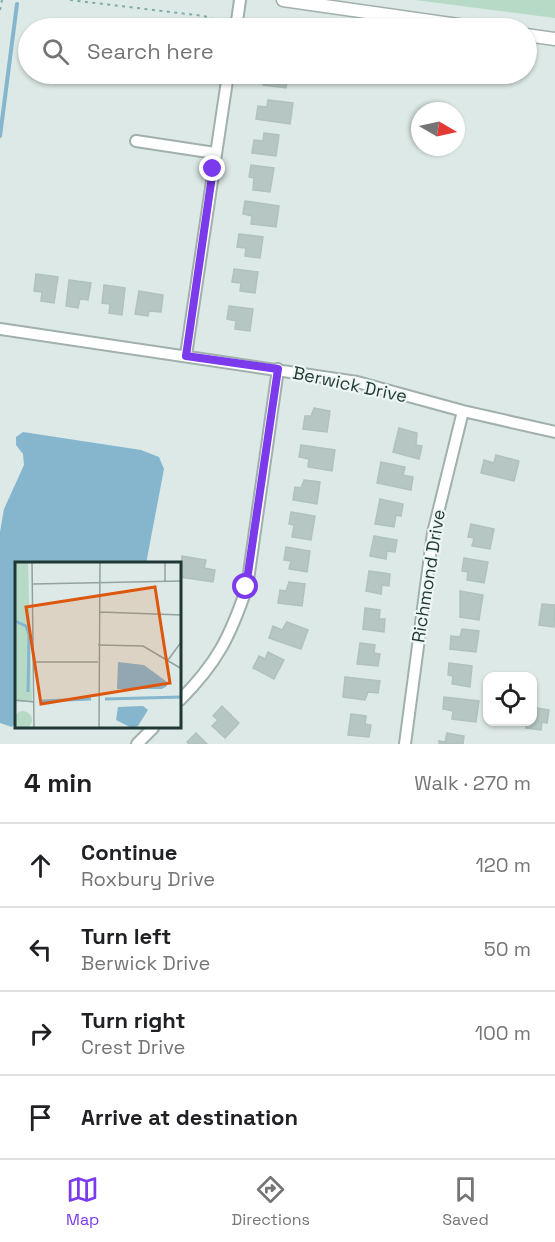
<!DOCTYPE html>
<meta charset="utf-8">
<style>
body{margin:0;font-family:"Space Grotesk",sans-serif;background:#f6f6f6;color:#202124}
.controls{position:absolute;right:18px;bottom:18px;display:grid;overflow:hidden;border-radius:12px;box-shadow:0 2px 4px #0004}
.controls button{width:54px;height:54px;display:grid;place-items:center;padding:0;border:0;border-bottom:2px solid #e0e0e0;background:#fff;color:#202124;font:30px sans-serif}
.compass{position:absolute;left:411px;top:102px;width:54px;height:54px;border-radius:50%;background:#fff;box-shadow:0 2px 4px #0004;rotate:99deg}
.stop{position:absolute;width:18px;height:18px;margin:-14px;border:4px solid #7c3aed;border-radius:50%;background:#fff}
.stop.end{background:#7c3aed;border-color:#fff;box-shadow:0 2px 6px #0008}
.list{margin:0;padding:0;list-style:none}
h2{display:flex;justify-content:space-between;align-items:center;height:78px;margin:0;padding:0 24px;font-size:26px}
h2 small{font-size:20px;font-weight:400;color:#757577}
.list li{display:grid;grid-template-columns:39px 1fr auto;gap:18px;align-items:center;box-sizing:border-box;height:84px;padding:0 24px;border-top:2px solid #e0e0e0}
.list b{display:block;font-size:22px;white-space:nowrap}
.list p{margin:0;font-size:20px;white-space:nowrap;color:#757577}
.list em{font-size:20px;font-style:normal;color:#757577}
.icon{flex:none;width:33px;height:33px;fill:none;stroke:currentColor;stroke-width:2;stroke-linecap:round;stroke-linejoin:round}
.map{position:relative;flex:none;width:555px;height:744px;overflow:hidden}
.search{position:absolute;background:#fff;box-shadow:0 2px 4px #0004;left:18px;right:18px;top:18px;height:66px;display:flex;align-items:center;gap:15px;box-sizing:border-box;padding:0 21px;border-radius:33px;color:#757577;font-size:22px}
.sheet{height:414px;background:#fff}
nav{display:flex;justify-content:space-around;align-items:center;box-sizing:border-box;height:84px;border-top:2px solid #e0e0e0;background:#fff;font-size:16px;color:#757577}
nav a{display:grid;justify-items:center;gap:3px}
nav .on{color:#7c3aed}
.map>svg:first-child{display:block}
.green{fill:#b6dac6}
.water{fill:#85b6ce}
.lines{fill:none;stroke-linecap:round;stroke-linejoin:round}
.stream{stroke:#85b6ce;stroke-width:4}
.building{fill:#b6c6c2;stroke:#b0c2be;stroke-width:1.5}
.minor-casing{stroke:#a0b0ad;stroke-width:14}
.tertiary-casing{stroke:#a0b0ad;stroke-width:15}
.path{stroke:#7eaca5;stroke-width:2;stroke-dasharray:3 4.5;stroke-linecap:butt}
.minor{stroke:#fff;stroke-width:10}
.tertiary{stroke:#fff;stroke-width:12}
.route{stroke:#7c3aed;stroke-width:8}
.labels{text-anchor:middle;dominant-baseline:central;stroke-width:4.5;stroke-linejoin:round;paint-order:stroke}
.street-label{font-size:18px;fill:#1f3835;stroke:#edf6f3}
.inset-river{fill:none;stroke:#85b6ce;stroke-width:3}
.inset-road{fill:none;stroke:#91a29f;stroke-width:1.5}
.view{fill:#de570e;fill-opacity:0.15;stroke:#de570e;stroke-width:3}
.inset-edge{fill:none;stroke:#1f3835;stroke-width:3}
</style>
<div class="map">
<svg width="555" height="744" viewBox="0 0 555 744">
<rect width="100%" height="100%" fill="#dde9e6"/>
<path class="green" d="M415,0H555V18Z"/>
<path class="water" d="M23,432L141,450L159,457L164,469L146,564H16V722L12,727L0,723V532L4,509L24,465L23,454L16,445V437Z"/>
<g class="lines">
<path class="stream" d="M0,136L17,4"/>
</g>
<path class="building" d="M264,74H288L286,88L263,85Z
M268,100L293,103L290,124L256,119L258,106L267,107Z
M264,133L279,135L276,156L252,153L254,140L263,141Z
M251,165L274,168L270,192L253,190L254,178L249,177Z
M245,201L279,206L276,227L251,224L252,216L243,214Z
M239,234L263,237L260,258L245,256L246,248L237,247Z
M234,269L258,272L255,293L240,291L241,283L232,282Z
M36,274L58,277L54,303L41,301L42,292L34,291Z
M69,280L91,283L88,300L80,299L78,308L66,306Z
M104,285L125,288L122,315L109,313L110,304L102,303Z
M139,291L163,295L161,312L149,311L148,316L135,314Z
M229,306L253,309L250,331L235,329L236,321L227,319Z
M314,408L330,411L327,432L303,429L305,416H311Z
M399,428L417,433L416,445L422,446L419,459L393,452Z
M301,445L335,450L332,471L308,467L309,459L299,457Z
M496,455L519,461L514,481L481,473L484,460L494,463Z
M381,462L405,467L403,475L413,477L411,490L377,483Z
M304,480L320,482L317,504L293,500L295,487L301,488Z
M380,499L403,504L401,516L396,515L394,527L375,524Z
M291,512L315,516L311,540L292,537L294,525L289,524Z
M471,524L494,529L490,549L472,546L474,538L468,537Z
M374,536L397,540L395,552L387,551L386,559L370,556Z
M286,547L310,551L307,572L289,569L291,561L284,560Z
M182,556L206,560L204,568L215,570L213,582L180,577Z
M464,558L488,562L484,583L467,580L468,572L462,571Z
M369,571L390,574L389,586L382,585L381,594L366,591Z
M289,582L305,584L302,606L278,603L280,590L286,591Z
M460,591L483,595L479,620L460,617Z
M542,604L555,605L554,627L539,625Z
M365,608L380,610L379,619H385L384,632L363,629Z
M287,622L308,630L301,649L269,638L273,626L282,630Z
M462,629L479,631L476,652L450,649L451,636L460,637Z
M360,643L375,645L374,653L380,654L378,666L357,664Z
M268,652L284,660L274,679L253,668L259,656L265,659Z
M449,663L472,666L470,687L452,684L453,676L448,675Z
M345,677L380,681L378,693L368,692L365,700L343,697Z
M444,697L479,701L476,722L452,719L453,711L443,709Z
M222,706L239,723L225,738L212,726L218,720L213,716Z
M532,707L549,710L547,723L542,722L541,730L526,728L527,722H532Z
M351,714L366,716L365,724L371,725L369,737L348,735Z
M196,733L207,744H189L187,742Z
M447,733L464,736L463,744H439V741L445,742Z"/>
<g class="lines">
<g class="minor-casing">
<path id="minor" d="M236,28L240,0
M136,141L215,153
M0,329L357,382L463,411L555,432
M186,355L228,74
M180,700C217,663 230,637 247,587L278,369
M137,744L153,728
M405,744L433,533L463,411"/>
</g>
<g class="tertiary-casing">
<path id="tertiary" d="M283,0L479,28
M526,35L555,39"/>
</g>
<path class="path" d="M70,0L204,16L224,23
M0,10L2,0
M248,26L262,28"/>
<use href="#minor" class="minor"/>
<use href="#tertiary" class="tertiary"/>
</g>
<g class="lines">
<path class="route" d="M213,169L186,356L278,369L246,587"/>
</g>
<g class="labels">
<g class="street-label">
<text transform="translate(350 384) rotate(12)">Berwick Drive</text>
<text transform="translate(428 576) rotate(-81)">Richmond Drive</text>
</g>
</g>
<g transform="translate(15 562)">
<rect width="166" height="166" fill="#dde9e6"/>
<path d="M0,0H13L17,140H0ZM-1 158a9 9 0 1 1 18 0a9 9 0 1 1-18 0Z" fill="#b6dac6"/>
<path d="M103,100L129,103L152,120V124L147,127H102ZM128,144L133,148L123,164L117,166L101,158L103,145Z" fill="#85b6ce"/>
<path class="inset-river" d="M0,59L11,64L14,72L13,130M90,137L167,135M27,139L76,137"/>
<path class="inset-road" d="M17,0L19,166M150,0V19M18,22L167,19M85,50L167,53M83,83L128,84L167,107M153,98L167,79M19,100H83M0,138L19,140M84,166L85,0"/>
<path class="view" d="M140,25L155,121L26,142L11,45Z"/>
<rect width="166" height="166" class="inset-edge"/>
</g>
</svg>
<div class="controls">
<button><svg class="icon" aria-label="locate" viewBox="0 0 24 24"><circle cx="12" cy="12" r="6"/><path d="M12 2v4M12 18v4M2 12h4M18 12h4"/></svg></button>
</div>
<svg class="compass" viewBox="-18 -18 36 36"><path d="M0-13l5 13h-10z" fill="#e53935"/><path d="M0 13l5-13h-10z" fill="#757577"/></svg>
<div class="stop" style="left:246px;top:587px"></div>
<div class="stop end" style="left:213px;top:169px"></div>
<div class="search"><svg class="icon" aria-label="search" viewBox="0 0 24 24"><circle cx="10" cy="10" r="6"/><path d="M15 15l6 6"/></svg>Search here</div>
</div>
<section class="sheet">
<h2>4 min<small>Walk · 270 m</small></h2>
<ul class="list">
<li><svg class="icon" aria-label="ahead" viewBox="0 0 24 24"><path d="M12 20V5M6 11l6-6 6 6"/></svg><div><b>Continue</b><p>Roxbury Drive</p></div><em>120 m</em></li>
<li><svg class="icon" aria-label="left" viewBox="0 0 24 24"><path d="M17 20v-9H6M10 6l-5 5 5 5"/></svg><div><b>Turn left</b><p>Berwick Drive</p></div><em>50 m</em></li>
<li><svg class="icon" aria-label="right" viewBox="0 0 24 24"><path d="M7 20v-9h11M14 6l5 5-5 5"/></svg><div><b>Turn right</b><p>Crest Drive</p></div><em>100 m</em></li>
<li><svg class="icon" aria-label="arrive" viewBox="0 0 24 24"><path d="M6 21V4h12l-3 4 3 4H6"/></svg><div><b>Arrive at destination</b></div></li>
</ul>
</section>
<nav>
<a class="on"><svg class="icon" aria-label="map" viewBox="0 0 24 24"><path d="M3 6l6-2 6 2 6-2v14l-6 2-6-2-6 2zM9 4v14M15 6v14"/></svg>Map</a>
<a><svg class="icon" aria-label="directions" viewBox="0 0 24 24"><path d="M12 3l9 9-9 9-9-9zM9 14v-3h6M13 9l2 2-2 2"/></svg>Directions</a>
<a><svg class="icon" aria-label="saved" viewBox="0 0 24 24"><path d="M7 4h10v16l-5-4-5 4z"/></svg>Saved</a>
</nav>
